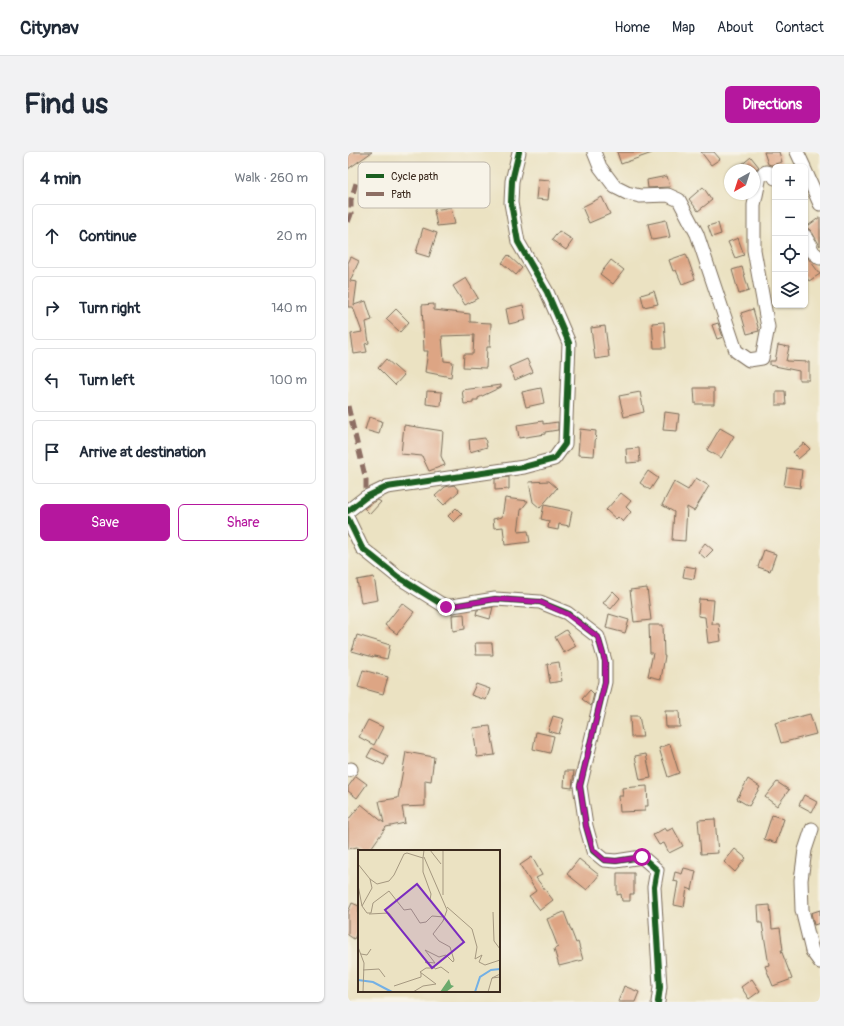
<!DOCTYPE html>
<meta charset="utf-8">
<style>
body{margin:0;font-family:Pangolin,sans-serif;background:#f2f2f3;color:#1f2937}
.controls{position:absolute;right:12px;top:12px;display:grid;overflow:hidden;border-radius:6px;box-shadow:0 1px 3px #0004}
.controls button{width:36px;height:36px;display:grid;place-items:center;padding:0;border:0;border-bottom:1px solid #e0e1e3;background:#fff;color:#1f2937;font:20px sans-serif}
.compass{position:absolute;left:376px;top:12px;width:36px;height:36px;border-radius:50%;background:#fff;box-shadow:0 1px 3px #0004;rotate:219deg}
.stop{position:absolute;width:12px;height:12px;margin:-9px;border:3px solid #b5179e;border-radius:50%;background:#fff}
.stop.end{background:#b5179e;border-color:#fff;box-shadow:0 1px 4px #0008}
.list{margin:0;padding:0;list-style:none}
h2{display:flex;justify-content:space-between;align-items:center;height:52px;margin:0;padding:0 16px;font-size:17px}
h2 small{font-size:13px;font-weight:400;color:#747a83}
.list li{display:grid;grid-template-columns:26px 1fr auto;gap:12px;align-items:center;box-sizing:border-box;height:64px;margin:0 8px 8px;padding:0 8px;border:1px solid #e0e1e3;border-radius:6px}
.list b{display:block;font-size:15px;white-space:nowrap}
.list em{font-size:13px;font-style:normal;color:#747a83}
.actions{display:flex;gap:8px;padding:12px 16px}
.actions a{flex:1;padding:9px 0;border:1px solid #b5179e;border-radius:6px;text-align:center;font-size:14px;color:#b5179e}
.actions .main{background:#b5179e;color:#fff}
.icon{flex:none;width:22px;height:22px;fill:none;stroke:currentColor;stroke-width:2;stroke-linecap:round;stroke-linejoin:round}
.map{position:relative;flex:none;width:472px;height:850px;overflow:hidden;border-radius:6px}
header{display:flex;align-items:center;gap:24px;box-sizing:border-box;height:56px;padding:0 20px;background:#fff;border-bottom:1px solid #e0e1e3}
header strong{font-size:19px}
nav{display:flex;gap:22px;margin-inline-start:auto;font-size:14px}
.intro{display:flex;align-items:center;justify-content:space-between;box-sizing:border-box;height:96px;padding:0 24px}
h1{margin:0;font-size:28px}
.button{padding:10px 18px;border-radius:6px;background:#b5179e;color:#fff;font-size:14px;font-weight:700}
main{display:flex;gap:24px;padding:0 24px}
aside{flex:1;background:#fff;border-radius:6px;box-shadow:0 1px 3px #0004}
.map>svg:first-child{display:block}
.building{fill:#dda584}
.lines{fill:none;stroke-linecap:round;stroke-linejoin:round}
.minor-casing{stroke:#796a57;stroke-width:15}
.minor{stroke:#fff;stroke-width:13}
.quiet{stroke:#8d6e63;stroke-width:5;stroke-dasharray:10 5;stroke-linecap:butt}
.cycleway-casing{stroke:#f7f3e8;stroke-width:8}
.cycleway{stroke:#1b5e20;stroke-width:6}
.route{stroke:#b5179e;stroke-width:5}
.inset-river{fill:none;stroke:#73b0e5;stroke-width:2}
.inset-road{fill:none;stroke:#a59880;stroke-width:1}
.view{fill:#7b2cbf;fill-opacity:0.15;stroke:#7b2cbf;stroke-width:2}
.inset-edge{fill:none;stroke:#3b2a1e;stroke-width:2}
.key{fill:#f7f3e8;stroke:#bfb7ab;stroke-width:1}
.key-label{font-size:11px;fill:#3b2a1e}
</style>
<header>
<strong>Citynav</strong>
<nav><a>Home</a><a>Map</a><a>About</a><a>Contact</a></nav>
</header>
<div class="intro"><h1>Find us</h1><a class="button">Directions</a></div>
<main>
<aside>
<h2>4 min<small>Walk · 260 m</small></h2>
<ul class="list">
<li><svg class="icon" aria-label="ahead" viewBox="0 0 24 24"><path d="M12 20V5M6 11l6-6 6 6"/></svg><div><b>Continue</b></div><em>20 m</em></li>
<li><svg class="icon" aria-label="right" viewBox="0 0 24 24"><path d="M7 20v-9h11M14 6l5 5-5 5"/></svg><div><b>Turn right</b></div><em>140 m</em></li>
<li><svg class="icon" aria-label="left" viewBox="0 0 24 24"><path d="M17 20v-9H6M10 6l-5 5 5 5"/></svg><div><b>Turn left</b></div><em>100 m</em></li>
<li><svg class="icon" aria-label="arrive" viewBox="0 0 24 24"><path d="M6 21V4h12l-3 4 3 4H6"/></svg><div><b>Arrive at destination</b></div></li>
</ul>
<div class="actions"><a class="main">Save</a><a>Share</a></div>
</aside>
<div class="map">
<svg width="472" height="850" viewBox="0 0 472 850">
<rect width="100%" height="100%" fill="#f7f3e8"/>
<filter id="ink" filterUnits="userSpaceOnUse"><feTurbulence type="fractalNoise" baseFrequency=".025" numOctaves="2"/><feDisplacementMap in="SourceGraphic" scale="8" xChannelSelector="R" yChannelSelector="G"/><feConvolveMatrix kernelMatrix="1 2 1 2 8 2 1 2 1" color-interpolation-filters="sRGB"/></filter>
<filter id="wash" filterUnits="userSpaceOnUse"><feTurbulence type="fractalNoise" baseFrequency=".012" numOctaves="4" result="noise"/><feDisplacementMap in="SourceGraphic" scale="16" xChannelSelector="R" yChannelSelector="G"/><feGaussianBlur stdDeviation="0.9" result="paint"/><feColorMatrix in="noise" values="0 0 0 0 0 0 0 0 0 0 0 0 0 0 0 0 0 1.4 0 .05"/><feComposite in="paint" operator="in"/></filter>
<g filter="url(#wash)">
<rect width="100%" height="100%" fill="#ebe2c2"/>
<g id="blocks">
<path class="building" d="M5,0H24L0,17V4Z
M269,0H304V1L273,12Z
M353,0H366L372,7L363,13Z
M416,0H431L434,10L423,13L420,12Z
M403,5L411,15L407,18H387Z
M319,24L322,35L300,36L299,28Z
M190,27L202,28L200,48L188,47Z
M355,35L364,48L350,59L341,47Z
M254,45L262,62L241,71L234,55Z
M103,55L107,72L89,74L86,58Z
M472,65V94L464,80L461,77L457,76Z
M318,68L322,85L304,88L300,72Z
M370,71L373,82L364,85L360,74Z
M75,76L89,81L81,105L68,101Z
M211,79L225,88L218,98L204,88Z
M390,86L396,103L387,106L380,90Z
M338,102L347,127L334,132L328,118L325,119L321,108Z
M457,102L472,122L461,129L457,123Z
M160,103L174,116L168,123L154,111Z
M3,105L11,109L2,129L9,130L6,153L18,149L24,168L18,170L21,191L17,192L19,200L6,202L3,182L14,180L5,155H0V111Z
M263,108L276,118L265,132L252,122Z
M394,115L401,139L391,142L384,118Z
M118,126L130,146L117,153L105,134Z
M306,139L310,152L296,155L293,143Z
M86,152V158L122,162V170L143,171L142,195H139L138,216L115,215L116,202H125L126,183L94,184L96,209L105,210L103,225L77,220L80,199H76L74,153Z
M175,153L178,168L161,172L158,157Z
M48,157L61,170L52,180L38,167Z
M405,157L411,179L399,182L393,161Z
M316,170L318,196H306L304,171Z
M370,171L375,185L369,187L364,173Z
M257,174L261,205L247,207L243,176Z
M430,193L441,195L438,209L461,210V228H451V219L422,213V209H427Z
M38,207L56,223L47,233L30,216Z
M179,207L185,220L167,228L161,215Z
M153,233V235L130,246V248H125V251L116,252L114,238Z
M193,236L196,251L178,255L174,240Z
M346,236H366V252H347Z
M79,239L94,240L93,254L78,252Z
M428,239H437L438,253H428Z
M292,240L296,260L276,265L271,244Z
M317,260L331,262L329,279L315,278Z
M21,265L34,269L31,282L17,278Z
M195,269V272L210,270V278L197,280V282L171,286L169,273Z
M56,273L95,279L93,304L97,313L81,319L74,304L53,302Z
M372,276L386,284L373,306L359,298Z
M232,277L248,279L246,304L230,303Z
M137,286L139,295L122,300L121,288Z
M456,291L462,297L450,307L445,300Z
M291,296L292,310L279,311L278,297Z
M439,316L454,318L452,336L436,334Z
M300,319L310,326L302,338L292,331Z
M161,325V337L147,338V327Z
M348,326L361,334L346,359L339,355L337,389L324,388L326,360L314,353L326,330L340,338Z
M201,329L209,336L192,356L185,350L181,330Z
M106,333L111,339L96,353L87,344L97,335Z
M273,341L283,349L278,355L283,360L275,370L270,365L268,367L258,358Z
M157,346L180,349L173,358L170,380L180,379L182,390L157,393L155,375L146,376L145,367L154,365Z
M30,348L33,350L22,362L16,356Z
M196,353L224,359L221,374L211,372L210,378L200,376L201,369L193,367Z
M108,356L114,362L106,370L100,364Z
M357,391L365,398L357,406L350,400Z
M416,398L428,402L422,419L410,415Z
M337,414L348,416L346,427L335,425Z
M26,425L30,448L13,451L9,428Z
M299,436L303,468L286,470L282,438Z
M265,439L272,446L263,457L255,451Z
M351,447L366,448L364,472H371L373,489L360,491L357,465L350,464Z
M54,451L66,460L49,482L37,473Z
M145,455L142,467L128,463L129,458Z
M116,462L117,477L105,479L104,463Z
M261,462L281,468L277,481L258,476Z
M301,473H315L316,504H317L313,527L300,524L305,501H302Z
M218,478L228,494L216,501L207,485Z
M9,483L42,493L39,507L26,504L25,505L4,499Z
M127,491H144L145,503H128Z
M211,510L214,529L202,531L199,512Z
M15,518L40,525L35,542L10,535Z
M128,532L142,537L138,548L123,543Z
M242,538L246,542L243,554L234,547Z
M317,559H331L332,575H318Z
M462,562L468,582L433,591L427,571Z
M205,564L216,567L211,582L200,579Z
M282,564H291L295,585H283Z
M20,568L35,575L26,593L11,585Z
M142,574L147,603L129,605L125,576Z
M188,580L206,584L202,601L185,597Z
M322,592L331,621L320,625L311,596Z
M24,596L40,604L36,613L19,605Z
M58,600L86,605L83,629L77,628V654L54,655L57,671L38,675L21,699H15L9,695L0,697V668L13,652L36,671L31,649L50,646Z
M298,602L303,626L292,628L287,604Z
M217,619H226L224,636L216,635Z
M8,624L19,632L9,646L0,639V635Z
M400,627L412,635L401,654L389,647Z
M429,630L441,638L429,654L417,645Z
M299,634L300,654H297V659L272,660L271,644H275L274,636Z
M456,643L469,650L464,660L451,653Z
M424,663L436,667L428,691L416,687Z
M367,667L370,701L353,702L350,668Z
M317,676L319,679L325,676L335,694L321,701L316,691L311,693L305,683Z
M387,697L398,706L387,720L376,710Z
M184,705L194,723L188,726L205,748L192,758L181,744L188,739L172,713Z
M231,707L251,723L239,738L219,722Z
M336,716L348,719L344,738L339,736L336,755L326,753L330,730L325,729L327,720L334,722Z
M269,721H286V742H282V749H274L273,742L269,743Z
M4,751L11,754V777L6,787L0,783V760Z
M422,753L424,777L432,776L435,798H433L444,827L425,834L417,814L421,813L414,771H411L410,754Z
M472,758V771L466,773L463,761Z
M216,760L228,791L230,790L235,808L211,814L206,797L210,795L199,767Z
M404,827L412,839L401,847L393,835Z
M276,834L291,840L287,850H270Z"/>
</g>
</g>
<g filter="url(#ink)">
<use href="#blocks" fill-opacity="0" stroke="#796a57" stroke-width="1"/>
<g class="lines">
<g class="minor-casing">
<path id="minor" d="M246,0L252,15L267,35L279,41L292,44L320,43L331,48L349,82L388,199L401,208L414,206L420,175L406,98V53L412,24L418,20L425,22L427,26
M449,0L456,15
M457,18L472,52
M457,84L465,100L472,106
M0,359L18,345L39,335L176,315L206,307L217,292L221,191L199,140L170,90L163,51L164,29L171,0
M0,367L14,396L50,425L98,455L147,447L192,450L219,461L250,485L257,509V530L232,634L238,674L245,699L256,708L268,709L294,705L309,718L306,735L312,835L310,850
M0,618L3,617
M464,677L457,698L453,728L454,758L464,799L472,810"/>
</g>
<use href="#minor" class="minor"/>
<path class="quiet" d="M0,70L3,62V48L9,28
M0,254L18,328V345"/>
<g class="cycleway-casing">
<path id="cycleway" d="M0,359L18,345L39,335L176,315L206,307L217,292L221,191L199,140L170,90L163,51L164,29L171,0
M0,367L14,396L50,425L98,455L147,447L192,450L219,461L250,485L257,509V530L232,634L238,674L245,699L256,708L268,709L294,705L309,718L306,735L312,835L310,850"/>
</g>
<use href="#cycleway" class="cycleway"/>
</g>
</g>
<g class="lines" filter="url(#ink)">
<path class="route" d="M98,455L147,447L192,450L219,462L250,485L257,509V530L232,634L238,674L245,698L256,708L268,709L294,705"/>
</g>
<g transform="translate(10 698)">
<rect width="142" height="142" fill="#ebe2c2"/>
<path d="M91,129L93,135L96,136L88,142H82Z" fill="#6baa6c"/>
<path class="inset-river" d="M0,130L15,132L34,142M117,142L122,127L133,120L142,119"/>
<path class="inset-road" d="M72,0L83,14M85,0V45M65,8V22L73,44L72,50M0,14L12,29M0,35L4,56L14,38L12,29L19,34L31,31L36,25L46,4L49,3L65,8L66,0M4,56L9,63H13L15,53L31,41L46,60L53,59L62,73L68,72L74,66L86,67M89,57L114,79L119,97L117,109L124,105L121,112L127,115L142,110M135,62L136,91L142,99M11,64L31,63L37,71M0,97L6,113L5,142M3,104L9,105L13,99M77,119L83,117L91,123M5,120L21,119L27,127M142,124L134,128L142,127M36,136L63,127V123M55,142L65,136L78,134L62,122L68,118H77L67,112L77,113L67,100L81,107L88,105L95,112L96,110L92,97L81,91L75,84L85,71L89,60L66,7M130,142L134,128"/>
<path class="view" d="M59,34L106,92L74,118L27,60Z"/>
<rect width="142" height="142" class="inset-edge"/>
</g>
<rect x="10" y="10" width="132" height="46" rx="6" class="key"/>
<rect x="18" y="22" width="18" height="4" fill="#1b5e20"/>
<rect x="18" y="40" width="18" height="4" fill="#8d6e63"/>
<g class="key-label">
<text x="43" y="28">Cycle path</text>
<text x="43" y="46">Path</text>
</g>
</svg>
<div class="controls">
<button>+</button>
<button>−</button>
<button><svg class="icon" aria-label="locate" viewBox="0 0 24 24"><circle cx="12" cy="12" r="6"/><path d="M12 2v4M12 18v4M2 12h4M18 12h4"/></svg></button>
<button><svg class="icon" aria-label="layers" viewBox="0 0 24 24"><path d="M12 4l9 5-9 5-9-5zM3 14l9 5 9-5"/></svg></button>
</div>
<svg class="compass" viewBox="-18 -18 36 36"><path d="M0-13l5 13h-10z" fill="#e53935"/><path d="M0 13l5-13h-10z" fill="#747a83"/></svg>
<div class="stop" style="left:294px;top:705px"></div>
<div class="stop end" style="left:98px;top:455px"></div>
</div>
</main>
